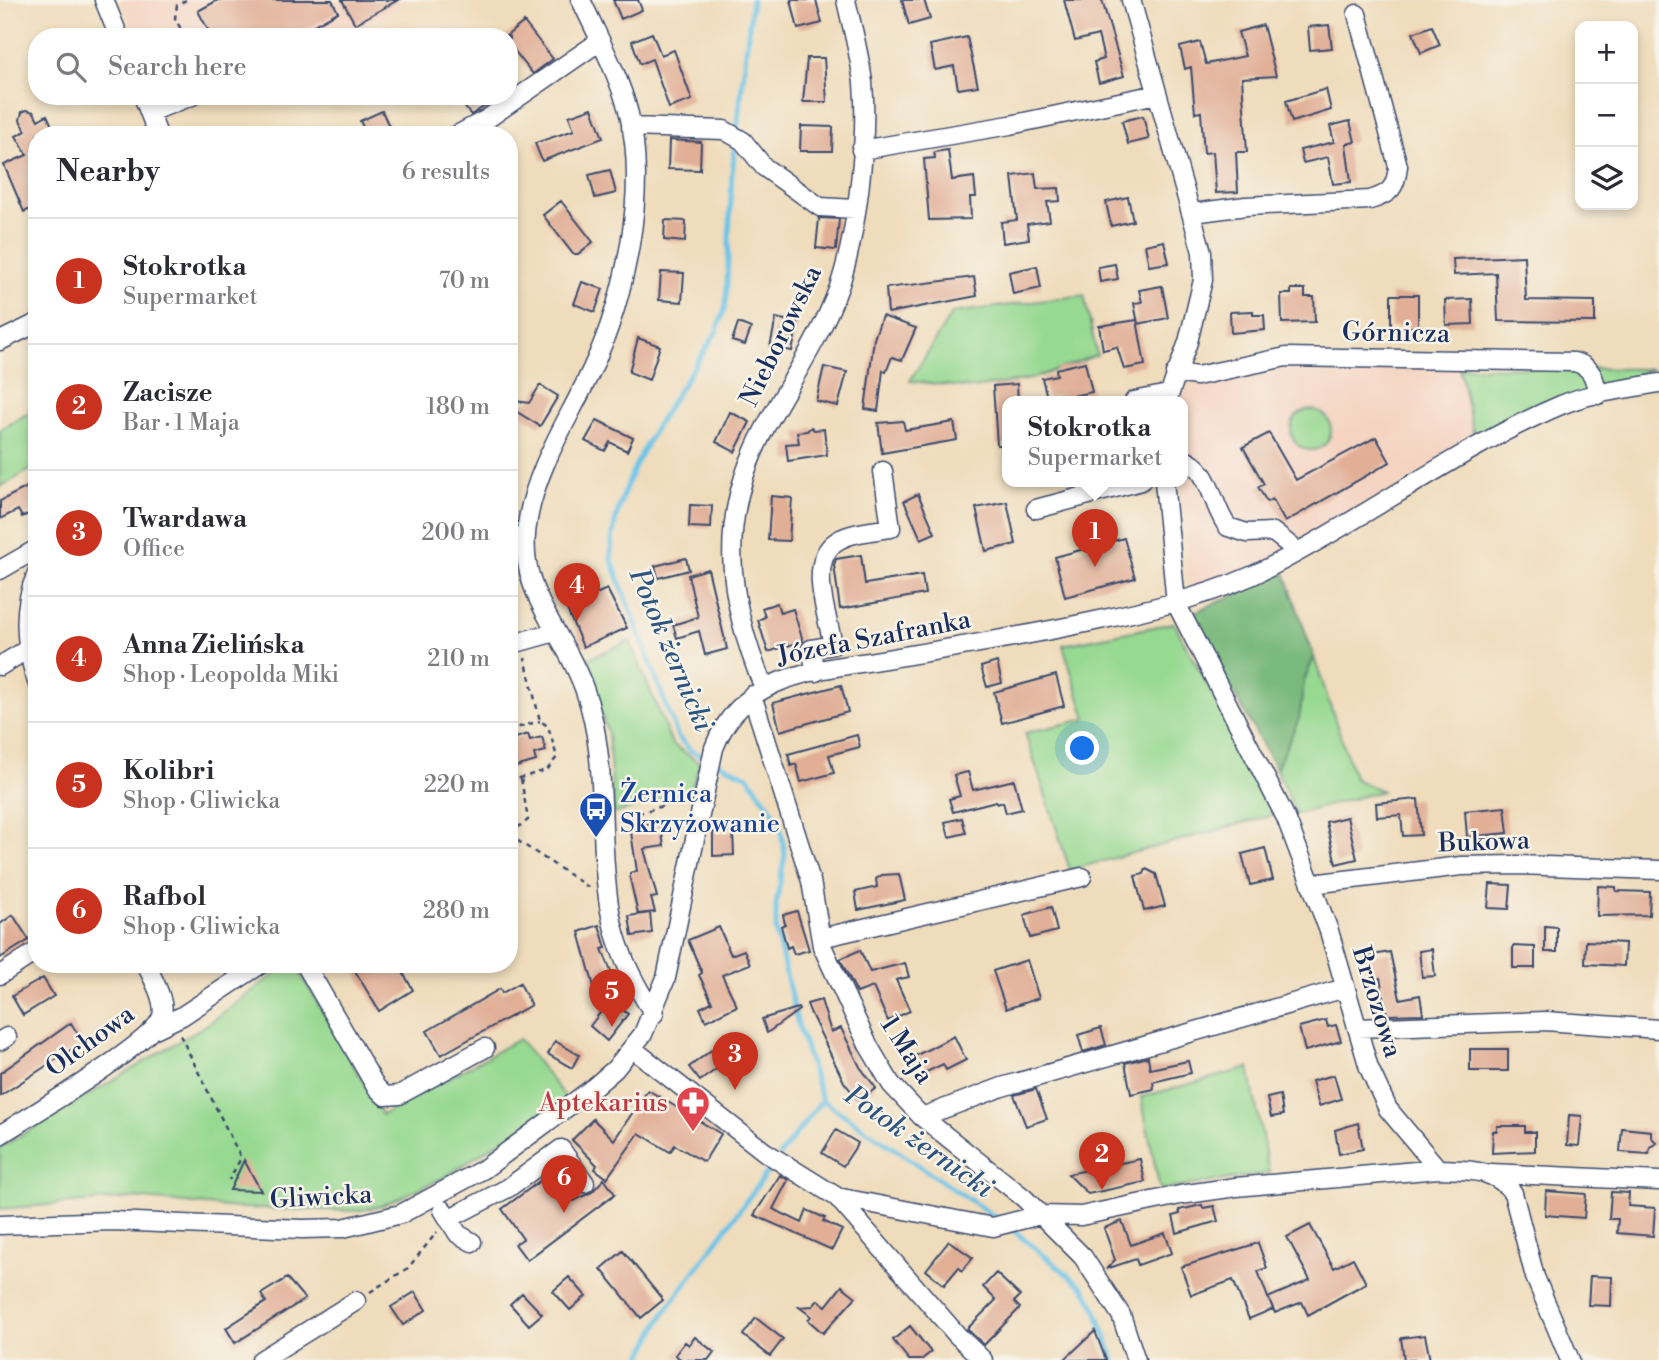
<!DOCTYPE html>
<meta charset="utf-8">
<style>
body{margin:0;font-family:"Libre Bodoni",serif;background:#f7f7f7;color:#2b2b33}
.controls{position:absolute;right:21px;top:21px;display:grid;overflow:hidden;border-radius:14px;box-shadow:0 4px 10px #0003}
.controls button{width:63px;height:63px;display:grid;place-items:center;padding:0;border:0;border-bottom:2px solid #e1e1e2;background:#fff;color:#2b2b33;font:35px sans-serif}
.you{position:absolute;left:1083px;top:749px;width:24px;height:24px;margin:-18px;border:5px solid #fff;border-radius:50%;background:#1a73e8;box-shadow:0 0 0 10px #1a73e833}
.badge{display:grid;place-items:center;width:46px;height:46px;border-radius:50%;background:#c8321e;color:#fff;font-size:23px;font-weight:700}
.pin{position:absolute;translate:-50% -58px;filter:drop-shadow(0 2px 4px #0008)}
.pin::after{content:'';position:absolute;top:37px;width:24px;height:21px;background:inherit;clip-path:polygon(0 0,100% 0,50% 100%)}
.popup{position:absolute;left:1002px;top:396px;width:186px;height:91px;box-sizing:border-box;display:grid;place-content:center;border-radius:14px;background:#fff;filter:drop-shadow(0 2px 5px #0005);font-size:23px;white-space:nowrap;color:#7c7c81}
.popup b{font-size:26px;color:#2b2b33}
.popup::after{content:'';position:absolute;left:50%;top:100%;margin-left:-14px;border:14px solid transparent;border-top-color:#fff}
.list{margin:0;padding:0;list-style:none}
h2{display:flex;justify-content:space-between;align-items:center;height:91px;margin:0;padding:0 28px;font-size:30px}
h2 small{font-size:23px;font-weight:400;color:#7c7c81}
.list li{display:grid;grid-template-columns:46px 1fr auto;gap:21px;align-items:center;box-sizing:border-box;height:126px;padding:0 28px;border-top:2px solid #e1e1e2}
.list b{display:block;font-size:26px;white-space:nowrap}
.list p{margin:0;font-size:23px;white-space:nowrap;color:#7c7c81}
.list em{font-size:23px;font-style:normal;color:#7c7c81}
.icon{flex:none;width:38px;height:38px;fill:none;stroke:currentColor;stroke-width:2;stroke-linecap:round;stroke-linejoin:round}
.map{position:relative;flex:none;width:1659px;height:1360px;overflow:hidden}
.search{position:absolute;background:#fff;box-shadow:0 4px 10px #0003;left:28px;top:28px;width:490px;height:77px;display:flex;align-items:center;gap:18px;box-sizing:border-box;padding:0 24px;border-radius:28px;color:#7c7c81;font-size:26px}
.panel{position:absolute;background:#fff;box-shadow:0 4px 10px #0003;left:28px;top:126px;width:490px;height:847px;border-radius:28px}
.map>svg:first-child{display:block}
.built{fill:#f5d3c1}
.green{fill:#97d991;stroke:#598478;stroke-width:2}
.forest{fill:#79b97b;stroke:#4a746c;stroke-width:2}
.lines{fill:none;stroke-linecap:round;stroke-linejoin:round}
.stream{stroke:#69c3e6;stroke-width:5}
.building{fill:#e1af96}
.minor-casing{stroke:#3b496c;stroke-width:21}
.path{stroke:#3b496c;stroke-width:2.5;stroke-dasharray:5 5;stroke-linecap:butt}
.minor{stroke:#fff;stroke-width:18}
.labels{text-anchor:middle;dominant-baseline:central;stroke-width:5;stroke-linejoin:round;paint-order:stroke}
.street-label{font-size:26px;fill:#1b2f5e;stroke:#f7f3e8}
.transit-label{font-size:26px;fill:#164399;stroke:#f7f3e8;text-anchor:start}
.health-label{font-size:26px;fill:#be3a42;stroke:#f7f3e8;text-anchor:end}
.water-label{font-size:28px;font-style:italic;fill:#2e5480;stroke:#f7f3e8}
</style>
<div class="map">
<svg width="1659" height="1360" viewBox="0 0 1659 1360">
<rect width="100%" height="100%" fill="#f7f3e8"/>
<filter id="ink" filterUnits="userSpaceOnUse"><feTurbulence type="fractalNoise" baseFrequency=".0143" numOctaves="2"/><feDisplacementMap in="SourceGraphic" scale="14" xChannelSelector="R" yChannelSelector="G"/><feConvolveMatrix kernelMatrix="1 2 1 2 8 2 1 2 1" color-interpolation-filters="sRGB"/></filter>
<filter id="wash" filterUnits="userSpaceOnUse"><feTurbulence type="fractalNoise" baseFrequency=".00686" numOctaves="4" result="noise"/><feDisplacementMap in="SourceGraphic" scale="28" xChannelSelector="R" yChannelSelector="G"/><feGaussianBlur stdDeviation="1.57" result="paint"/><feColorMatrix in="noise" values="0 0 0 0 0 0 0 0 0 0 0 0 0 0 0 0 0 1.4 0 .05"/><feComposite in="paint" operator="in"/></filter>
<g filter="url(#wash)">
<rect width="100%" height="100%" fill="#efdcbb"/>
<path class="built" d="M121,0H414L345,37H135Z
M1280,365L1459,367L1475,441L1267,562L1190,590L1178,481H1182V401H1179L1180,391L1217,379Z"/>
<path class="green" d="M1084,295L1097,355L1031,379L973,388L910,381L952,313Z
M1459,367L1652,369L1475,441Z
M37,408V466L0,487V430Z
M1291 430a20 20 0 1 1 40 0a20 20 0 1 1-40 0Z
M1174,623L1276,814L1070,870L1025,733L1086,719L1063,645Z
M630,641L672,744L700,763L691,790L614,814L608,733L582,661Z
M1314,657L1355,779L1382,791L1296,814L1276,769L1300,713L1304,681Z
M288,964H295L382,1115L519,1039L566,1098L445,1177L381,1206L357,1211L237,1208L134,1198L0,1209V1148L211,1022Z
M1249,1068L1269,1173L1160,1190L1141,1097Z"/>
<path class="forest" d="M1285,573L1314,657L1304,681L1299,719L1276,769L1190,614Z"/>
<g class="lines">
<path class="stream" d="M752,0L732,173L726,305L717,331C677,396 611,479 611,558L678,737L691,751L748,776L779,820L785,854L776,905V932L797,1021L822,1100L1001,1221
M780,1155L822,1100
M1009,1227L1083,1287L1094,1305L1114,1360
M640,1360L664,1313L774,1163"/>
</g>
<g id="blocks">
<path class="building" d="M218,0H332L338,12L292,37H212L198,11Z
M342,0H398L355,24Z
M613,0H638L642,10L621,19Z
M791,0H816L822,23L798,29Z
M902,0H924L930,19L909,25Z
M1064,0H1102L1124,76L1099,83L1094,62L1104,59L1098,35L1075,41Z
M524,22L553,59L533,74L509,44V37H505Z
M1263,25L1276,76L1242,78L1247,152H1236L1238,192L1216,193L1213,152L1204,153L1201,112L1195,113L1191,67L1185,69L1180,47L1200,42L1206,64L1245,56L1238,32Z
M1329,25L1332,48L1310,50L1308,27Z
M1432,26L1440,45L1421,53L1413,33Z
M652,33L661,55L674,50L692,100L669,108L652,59L640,64L632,41Z
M967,37L978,86L958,89L954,66L935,70L930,45Z
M807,58H824L827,102H803Z
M1326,89L1331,110L1292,122L1286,101Z
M475,96H500L471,115L463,105Z
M592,108L603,138L542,161L535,143L574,130L569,116Z
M27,110L34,112L38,120L47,115L54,130L37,135V206L24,212L4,165L27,155L16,136L26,131L20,120L22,112Z
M382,111L393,135H367L360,121Z
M1143,116L1149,139L1128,144L1122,121Z
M1350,121L1355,142L1346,144L1351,182L1333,184L1328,157L1303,163L1300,150L1334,142L1330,126Z
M801,126L833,127L832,151H800Z
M669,140L701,142L700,170L668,169Z
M948,150L952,180L974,177L976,197H970L971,219L929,220L924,159L935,158L934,152Z
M610,170L616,193L595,198L589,175Z
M1035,173L1037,189L1059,188L1060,201L1047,202L1050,221L1027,224L1029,239L1003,243L1001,222L1017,220L1012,176Z
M1128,197L1133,221L1111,226L1106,202Z
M561,201L593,242L578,254H573L543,215Z
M819,218L839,219L836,250L816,248Z
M665,220L686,221L685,242L664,240Z
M1164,241L1169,263L1149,266L1145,245Z
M1524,256L1526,300L1595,301V322L1498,321L1496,273L1454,275L1453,259Z
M1115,264L1118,279L1100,282L1098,267Z
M1037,266L1041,288L1013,294L1009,272Z
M661,272L684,273L682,302L659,300Z
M974,277L977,296L888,313L886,288Z
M582,282L603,289L595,312L574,304Z
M1162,286L1168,318L1138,324L1134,303L1142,302L1139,290Z
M1291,289H1305V297H1314L1315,322L1282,323L1281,294H1291Z
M1391,295H1418V327H1391Z
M1472,299L1473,324L1446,325L1445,300Z
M1253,311V315H1264L1265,330L1231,333L1230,312Z
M882,316L916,328L902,360L892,357L886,372L883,370L878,411L865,409L874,339Z
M776,318L798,323L792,351L770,347Z
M1137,320L1145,365L1124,369L1117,347L1103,350L1099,326Z
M738,323L751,328L745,345L732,341Z
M638,338L660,346L649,380L629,372Z
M1085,362L1092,392L1063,398L1062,394L1047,397L1042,378L1057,375L1056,369Z
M824,367L847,372L838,406L816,401Z
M1017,384L1018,401H1007V445H997L993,386Z
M540,385L558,396L540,426L509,407V400L529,403Z
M730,412L750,422L735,452L716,442Z
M597,420L633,438L627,451L610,442L605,451L585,441Z
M903,421L905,430L954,422L957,440L882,453L878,423Z
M811,427L814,430L824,429L827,455L788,461L786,444L799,443L797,432L807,431Z
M1269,433L1296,480L1376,437L1390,462L1285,522L1272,499L1267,502L1258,487L1264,484L1243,447Z
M37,482V510L22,517L18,510L0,519V501Z
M918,494L935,533L921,539L904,501Z
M771,496L792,498L789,541L768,540Z
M1007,502L1016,544L986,551L976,508Z
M690,505L712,506L711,528L689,527Z
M1124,538L1135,578L1065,597L1055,557Z
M861,555L865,584L922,575L925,594L840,609L834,565L836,559Z
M686,558L689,570L658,578L655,566Z
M708,569L727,649L705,655L699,631L677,638L673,625L698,617L688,575Z
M607,589L627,628L583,647L566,607Z
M777,603L780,613L793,609L803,641L768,652L758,620L765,617L762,608Z
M997,662L1002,683L987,687L981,667Z
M1056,675L1064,706L1002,723L994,692Z
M841,685L848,712L780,731L773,703Z
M528,734L530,740L542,737L546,751L534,754L536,761L509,769V740Z
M857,735L860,747L829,755L834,773L801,782L796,764L791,766L788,754Z
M968,772L973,790L1014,780L1022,809L1006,813L1003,802L997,804L996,801L953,812L949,799L960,796L954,775Z
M1418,799L1421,835L1403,836L1401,815L1377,817L1376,803Z
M1505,807L1508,833L1467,837L1465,811Z
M1347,817L1357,859L1336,864L1326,822Z
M962,818L966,833L949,837L945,822Z
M660,822L664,846L644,849L657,897L651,898L655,912L638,914L630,879V873L637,871L630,826Z
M713,832H733L734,855L713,856Z
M1265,848L1273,880L1250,885L1242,854Z
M1146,869L1156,874L1165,906L1144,911L1135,876L1144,874Z
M899,874L905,900L858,910L855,892L877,887L876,879L882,875Z
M1490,884L1511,885L1509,909L1488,908Z
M1598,886L1616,887V891L1650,892L1649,915L1597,916Z
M1051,907L1057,931L1030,938L1024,915Z
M797,911L809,950L794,954L791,946L787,948L781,926L785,924L783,915Z
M650,913L652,933L632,936L629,916Z
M13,915L29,940L0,958V924Z
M599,925L606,948L602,949L614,979L594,987L579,932Z
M1545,926L1557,927V952H1545Z
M719,927L731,955L744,950L750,964L722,975L737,1006L706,1021L700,1008L712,1002L699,975L702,973L688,940Z
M1586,941L1625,943L1624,966L1585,964Z
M1513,946L1535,947V968H1513Z
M1432,949L1435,976L1422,977L1419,951Z
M860,950L870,972L905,963L909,977L896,980L910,1011L888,1021L873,987L857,993L840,959Z
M1390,952L1400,999L1420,995L1423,1014L1387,1015L1380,978L1373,980L1367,956Z
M1027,960L1039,998L1006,1009L993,971Z
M351,964H398L413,990L379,1011Z
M43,978L54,996L23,1015L12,996Z
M520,983L531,1005L441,1055L427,1031L500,989L502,993Z
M610,1000L628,1014L607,1041L590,1026Z
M821,1000L831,1032L841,1028L860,1067L876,1088L859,1101L844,1082L811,1014L807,1004Z
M798,1008L799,1010L767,1033L762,1019Z
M1326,1020L1328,1027L1336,1025L1341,1041L1305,1051L1299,1027Z
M71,1023L83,1042L0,1096V1073Z
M1101,1028L1106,1045L1083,1052L1078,1035Z
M954,1036L966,1060L946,1070L943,1064L918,1076L909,1059Z
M725,1040L736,1055L700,1081L689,1067Z
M555,1041L579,1055L572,1068L548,1054Z
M1470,1049H1508V1071H1470Z
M1148,1057L1150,1069L1188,1061L1191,1073L1153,1082L1154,1089L1131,1094L1125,1063Z
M1334,1075L1341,1099L1319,1106L1312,1081Z
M1036,1089L1047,1119L1026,1126L1014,1095Z
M648,1090L721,1134L704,1162L675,1145L670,1152L639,1133L607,1178L595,1169L597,1165L572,1140L593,1119L614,1140Z
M1280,1095L1283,1115L1271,1117L1267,1098Z
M1569,1115L1582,1116L1579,1146L1567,1145Z
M1358,1123L1363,1149L1339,1154L1335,1130Z
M1497,1126H1525V1132H1535V1151L1492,1153L1493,1131H1497Z
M1622,1128L1651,1131V1137L1657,1143L1650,1147L1649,1154L1620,1152Z
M836,1130L858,1143L843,1166L822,1153Z
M1140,1159L1145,1182L1088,1194L1068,1174Z
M244,1160L261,1191L230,1190Z
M552,1172L574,1201L592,1192L604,1179L615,1194L527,1260L515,1244L523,1239L502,1209Z
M780,1175L788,1180L773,1209L802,1223L807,1210L825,1218L823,1221L842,1230L832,1250L754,1215Z
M1546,1191L1586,1194L1584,1218L1545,1215Z
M1611,1192L1629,1193L1628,1206L1655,1208L1653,1236L1617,1233L1618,1219H1609Z
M1202,1205L1203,1208L1214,1206L1218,1221L1177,1233L1173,1216L1180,1214L1179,1210Z
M1122,1221L1131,1245L1165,1233L1172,1253L1138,1265L1136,1259L1106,1269L1115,1260L1104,1228Z
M1310,1225L1334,1268L1353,1258L1366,1283L1308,1315L1302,1302L1275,1313L1269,1299L1273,1309L1249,1319L1233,1280L1191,1295L1181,1267L1258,1243L1267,1268L1258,1271L1268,1298L1310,1280L1287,1237Z
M949,1241L973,1258L962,1271L959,1267L944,1285L926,1270Z
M623,1251L663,1300L641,1318L601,1269Z
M996,1273L1020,1296L1014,1302L1020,1308L984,1345L967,1329L996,1300L983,1287Z
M1590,1276L1612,1277L1611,1306L1588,1305Z
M569,1277L586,1296L570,1310L553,1291Z
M287,1278L305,1299L235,1343L226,1328L266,1302L261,1294Z
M842,1286L856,1297L823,1333L808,1320L811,1316L799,1307L813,1306L818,1300L826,1306Z
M415,1292L426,1310L403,1325L391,1307Z
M522,1293L542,1314L529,1325L510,1304Z
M756,1318L783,1339L770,1356L743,1335Z
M910,1326L931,1352L921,1360H909L893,1340Z
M1095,1331L1106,1360H1064Z
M1425,1335L1430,1360H1404L1401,1338Z
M695,1337L714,1352L708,1360H682L675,1355L685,1342L689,1345Z"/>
</g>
</g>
<g filter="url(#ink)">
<use href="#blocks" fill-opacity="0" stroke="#3b496c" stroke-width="2"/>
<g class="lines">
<g class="minor-casing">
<path id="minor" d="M104,0L119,37
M581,0C598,37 619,75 629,114C648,192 625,299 591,371C569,419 537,466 528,519C514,590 562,627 584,688C610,760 597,837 610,911C616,947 634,984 654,1014
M1131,0L1202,252L1203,280L1188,342L1167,401
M143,96L158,135
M150,112L192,96
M631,127L724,130L743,141L764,167L820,207L855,209
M457,135L487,119L600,41
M861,150L1010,125L1157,94
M1193,213L1246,206L1370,200C1391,194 1396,187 1398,166L1357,14
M0,341L37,323
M1175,373L1197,376L1286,357L1574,362C1592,366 1595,379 1598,395
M1134,401L1168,394
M1182,459C1212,468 1211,506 1228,527L1247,533L1273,532L1297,551
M1164,481L1176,603L1286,818L1329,931L1369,1068L1388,1109L1438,1169C1466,1170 1495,1168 1513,1193L1535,1277L1570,1360
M1036,509L1141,481
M0,570L33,551L37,552
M37,573C21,608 25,646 37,682
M509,645L555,632
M0,666L28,649
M816,672L811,649L833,645C828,616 806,561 837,541C852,532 874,531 891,528L883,471
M764,688C726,597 717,517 765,428C790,382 821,337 839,287C857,234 868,139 863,83C860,55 852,27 846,0
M752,695L811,881L822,946L868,1045L891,1084L922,1117L1024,1198L1083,1257L1121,1315L1136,1360
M1312,884L1461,866L1518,865L1659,870
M821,938L1082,877
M305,964L376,1087L385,1096L399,1095L485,1048
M0,975L37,951
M1357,1028L1545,1021L1659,1029
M155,1029L182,1016L261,964
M0,1041L7,1037
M633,1049L765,1152L837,1197L957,1335L983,1360
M922,1117L1002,1087L1345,988
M0,1135C28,1117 155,1042 162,1016C166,1000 152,978 146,964
M1491,1173L1659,1181
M837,1197L993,1227L1040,1215L1081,1216L1180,1195L1236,1187L1438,1169
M443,1210L458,1234L472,1242
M448,1219L508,1188L561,1149L585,1183
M0,1225L113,1221L302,1229L343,1228L401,1214L484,1169L593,1088L615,1069L643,1034L666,978L714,748C743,672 817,671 886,659C959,647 1032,635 1104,619C1161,607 1219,593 1270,567C1369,516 1459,448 1561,405C1591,392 1627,389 1659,383
M261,1360L356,1301"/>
</g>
<path class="path" d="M185,37L175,18L177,5L186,0
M509,730L540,721
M509,781L547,770L557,757L548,726L540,721L525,658
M619,819L686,799
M509,834L528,820L521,778
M509,835L591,889
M180,1035L241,1158L229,1180
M370,1292L408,1268L437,1232"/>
<use href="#minor" class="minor"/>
</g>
</g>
<defs>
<g id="bus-pin" transform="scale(1.75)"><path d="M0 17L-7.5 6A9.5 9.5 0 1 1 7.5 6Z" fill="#1a4fb4" stroke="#f7f3e8"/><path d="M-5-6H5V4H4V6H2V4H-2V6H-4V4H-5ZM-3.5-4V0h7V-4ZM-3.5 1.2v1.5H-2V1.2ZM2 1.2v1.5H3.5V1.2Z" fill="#fff"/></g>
<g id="pharmacy-pin" transform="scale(1.75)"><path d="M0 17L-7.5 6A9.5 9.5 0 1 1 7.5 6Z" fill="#e0444e" stroke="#f7f3e8"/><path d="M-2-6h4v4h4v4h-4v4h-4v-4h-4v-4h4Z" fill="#fff"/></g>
</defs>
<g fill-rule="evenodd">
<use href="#bus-pin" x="596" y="809"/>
<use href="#pharmacy-pin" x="693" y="1103"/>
</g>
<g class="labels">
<g class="street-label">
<text transform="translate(1396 333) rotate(1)">Górnicza</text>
<text transform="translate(781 336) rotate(-64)">Nieborowska</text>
<text transform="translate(874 638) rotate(-11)">Józefa Szafranka</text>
<text transform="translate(1484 842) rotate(-2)">Bukowa</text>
<text transform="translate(1377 1002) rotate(73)">Brzozowa</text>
<text transform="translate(90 1041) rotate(-36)">Olchowa</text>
<text transform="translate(907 1050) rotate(57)">1 Maja</text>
<text transform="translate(321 1197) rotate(-3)">Gliwicka</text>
</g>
<g class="transit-label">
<text x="620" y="794">Żernica<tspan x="620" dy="30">Skrzyżowanie</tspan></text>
</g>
<g class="health-label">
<text x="668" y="1103">Aptekarius</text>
</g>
<g class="water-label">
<text transform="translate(671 650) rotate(67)">Potok żernicki</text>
<text transform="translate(919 1142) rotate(35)">Potok żernicki</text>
</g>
</g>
</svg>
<div class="controls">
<button>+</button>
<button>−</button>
<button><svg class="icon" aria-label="layers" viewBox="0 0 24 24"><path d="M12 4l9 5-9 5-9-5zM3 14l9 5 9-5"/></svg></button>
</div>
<div class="you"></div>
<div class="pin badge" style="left:1095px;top:567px">1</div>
<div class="popup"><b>Stokrotka</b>Supermarket</div>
<div class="pin badge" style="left:1102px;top:1190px">2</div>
<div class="pin badge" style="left:735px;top:1090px">3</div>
<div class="pin badge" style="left:577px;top:621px">4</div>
<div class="pin badge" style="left:612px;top:1027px">5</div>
<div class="pin badge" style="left:564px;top:1213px">6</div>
<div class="search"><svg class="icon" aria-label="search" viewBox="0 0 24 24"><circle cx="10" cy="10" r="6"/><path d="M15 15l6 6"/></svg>Search here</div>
<section class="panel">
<h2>Nearby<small>6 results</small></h2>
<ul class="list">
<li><span class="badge">1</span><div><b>Stokrotka</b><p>Supermarket</p></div><em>70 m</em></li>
<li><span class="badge">2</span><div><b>Zacisze</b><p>Bar · 1 Maja</p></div><em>180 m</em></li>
<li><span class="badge">3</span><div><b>Twardawa</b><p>Office</p></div><em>200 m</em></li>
<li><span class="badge">4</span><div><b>Anna Zielińska</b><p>Shop · Leopolda Miki</p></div><em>210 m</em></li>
<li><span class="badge">5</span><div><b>Kolibri</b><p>Shop · Gliwicka</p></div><em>220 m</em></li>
<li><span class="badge">6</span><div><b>Rafbol</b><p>Shop · Gliwicka</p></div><em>280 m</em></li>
</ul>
</section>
</div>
